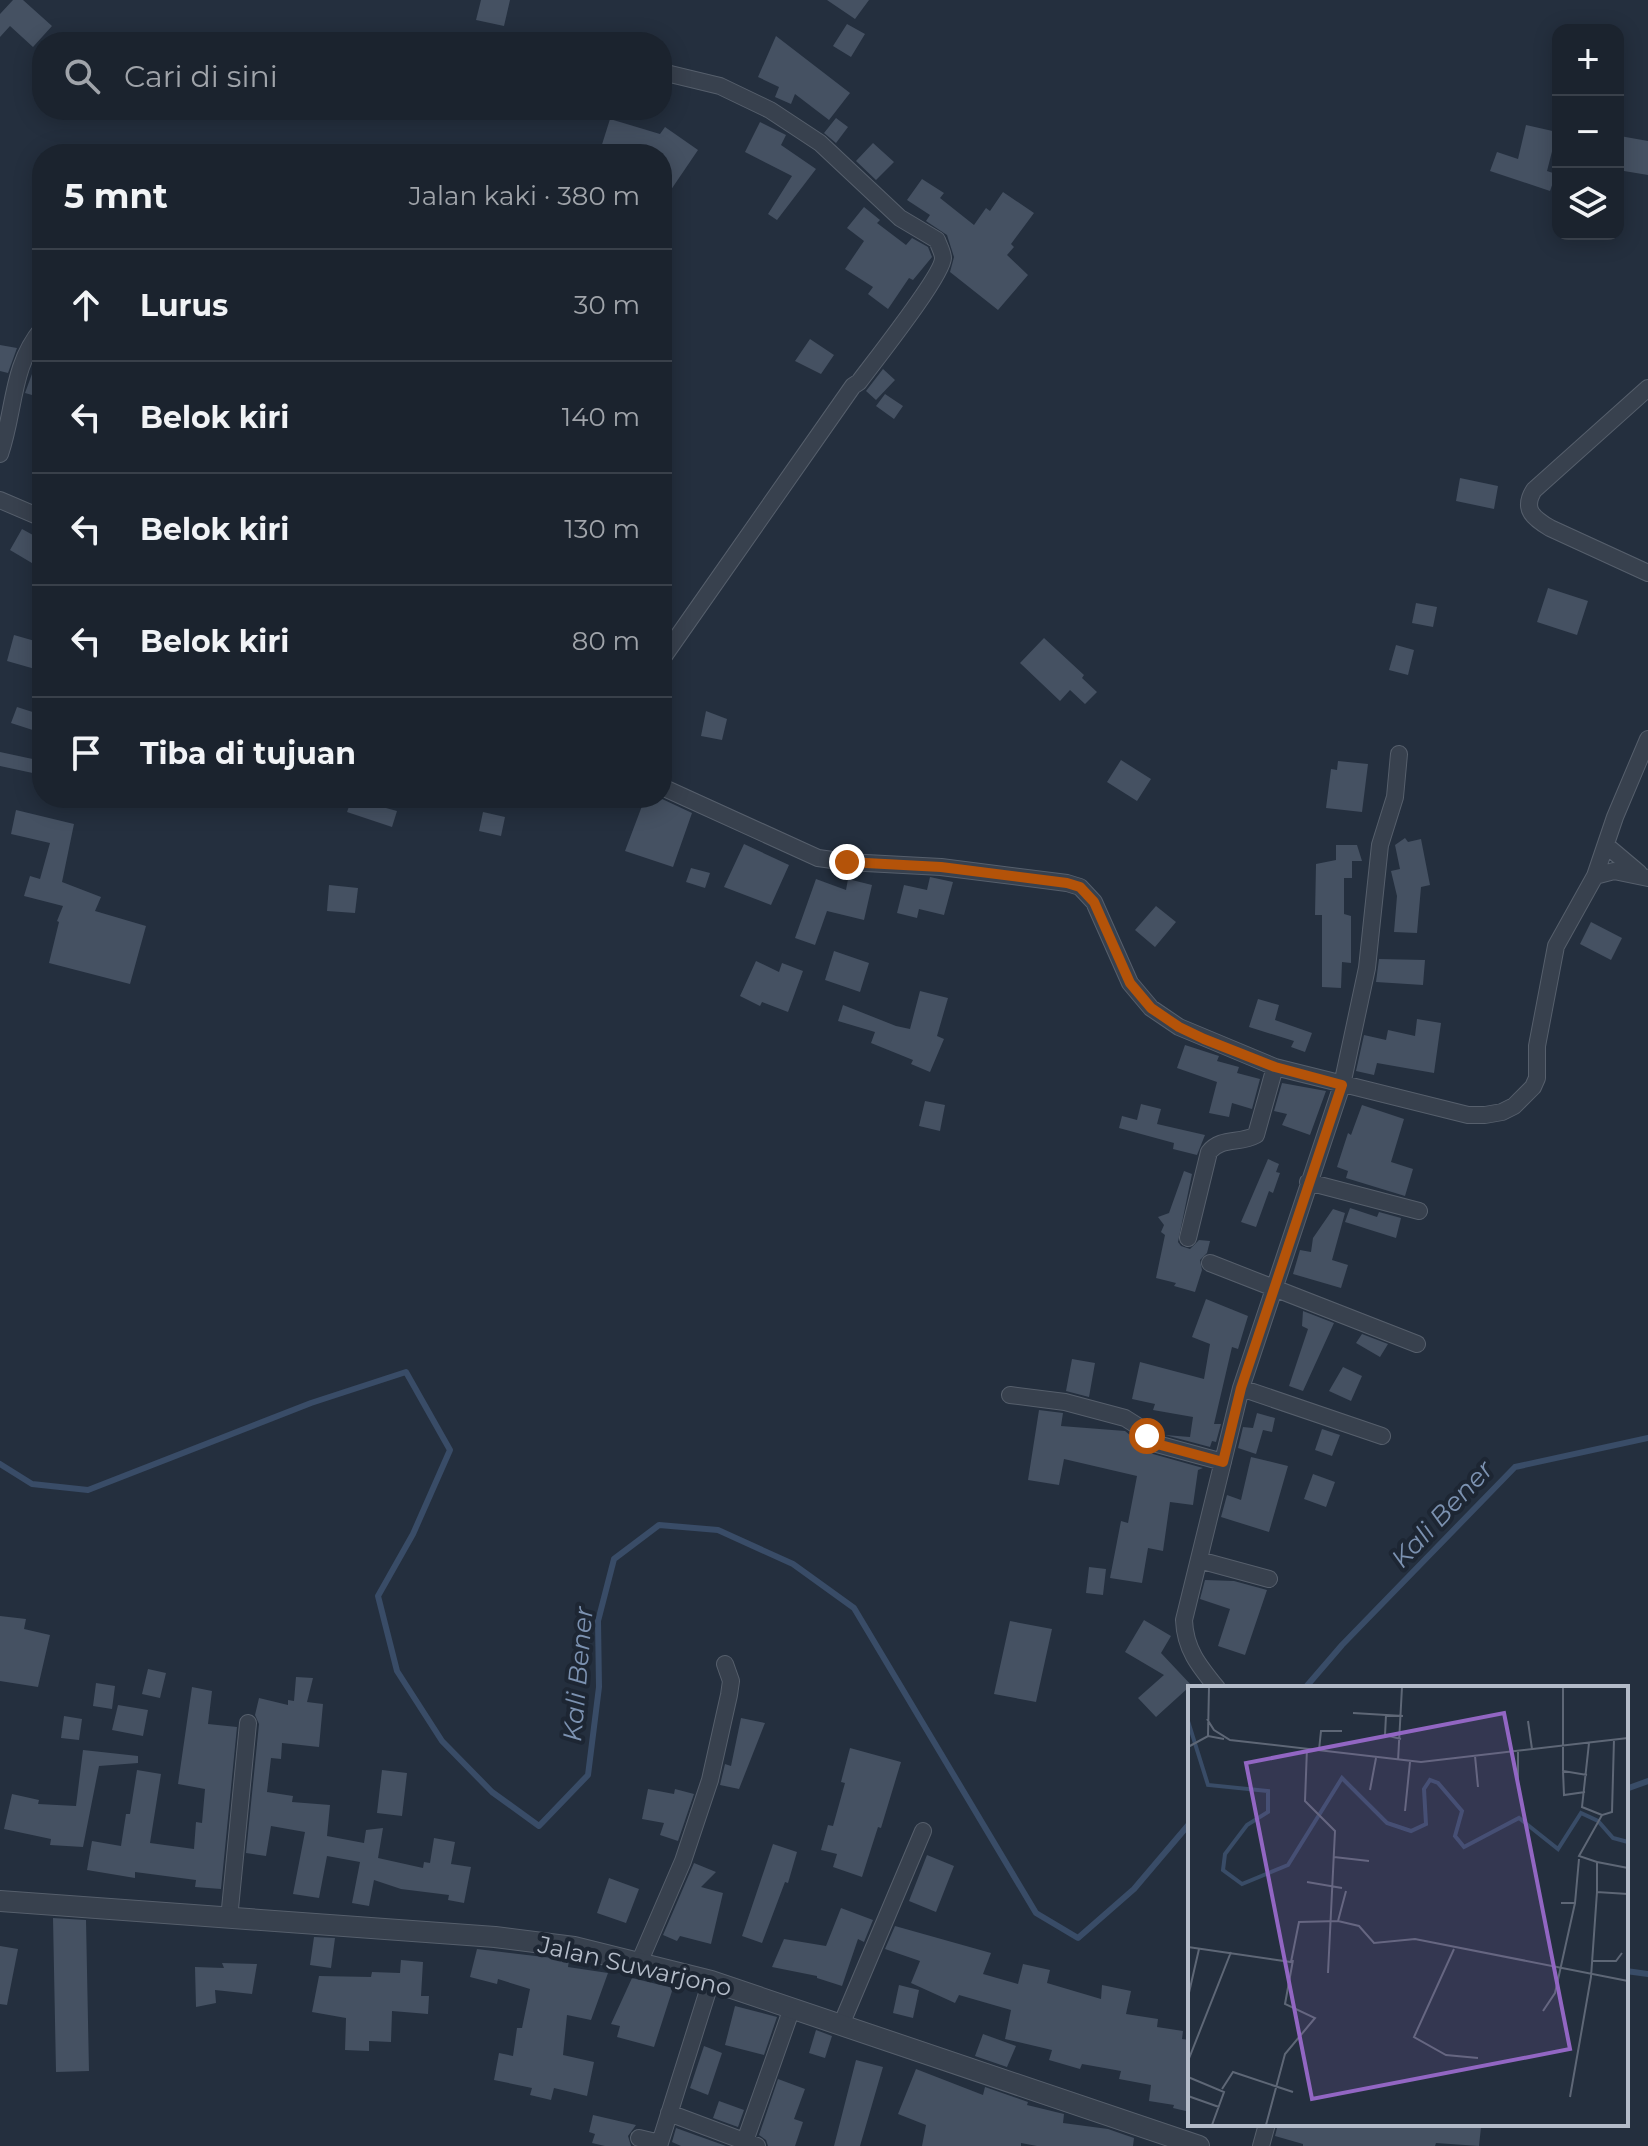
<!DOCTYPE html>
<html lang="id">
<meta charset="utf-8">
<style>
body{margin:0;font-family:Montserrat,sans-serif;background:#242b36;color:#f1f3f6}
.controls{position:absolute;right:24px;top:24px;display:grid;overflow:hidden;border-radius:16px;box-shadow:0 4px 20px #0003}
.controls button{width:72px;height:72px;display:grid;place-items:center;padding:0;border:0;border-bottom:2px solid #39404a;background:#1b232e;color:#f1f3f6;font:40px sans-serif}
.stop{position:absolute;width:24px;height:24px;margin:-18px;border:6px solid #b45309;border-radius:50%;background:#fff}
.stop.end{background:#b45309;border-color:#fff;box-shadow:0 2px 8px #0008}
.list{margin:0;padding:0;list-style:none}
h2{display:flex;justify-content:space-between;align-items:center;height:104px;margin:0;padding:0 32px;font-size:34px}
h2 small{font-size:26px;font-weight:400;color:#a0a4aa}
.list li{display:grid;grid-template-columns:52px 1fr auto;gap:24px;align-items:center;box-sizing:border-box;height:112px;padding:0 32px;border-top:2px solid #39404a}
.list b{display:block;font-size:30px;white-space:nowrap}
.list em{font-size:26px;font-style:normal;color:#a0a4aa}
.icon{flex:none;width:44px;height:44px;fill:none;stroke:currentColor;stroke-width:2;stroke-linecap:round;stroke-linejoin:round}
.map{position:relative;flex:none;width:1648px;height:2146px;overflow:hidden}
.search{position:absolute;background:#1b232e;box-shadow:0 4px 20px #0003;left:32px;top:32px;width:640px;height:88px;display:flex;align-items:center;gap:20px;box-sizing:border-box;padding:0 28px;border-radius:32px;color:#a0a4aa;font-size:30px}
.panel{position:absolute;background:#1b232e;box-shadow:0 4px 20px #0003;left:32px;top:144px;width:640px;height:664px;border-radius:32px}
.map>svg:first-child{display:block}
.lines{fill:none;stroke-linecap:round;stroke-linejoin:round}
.stream{stroke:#394c67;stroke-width:6}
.building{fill:#455162}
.minor-casing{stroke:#565f6c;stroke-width:18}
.tertiary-casing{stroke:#565f6c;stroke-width:22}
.minor{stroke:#38414e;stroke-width:16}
.tertiary{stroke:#38414e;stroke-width:20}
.route{stroke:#b45309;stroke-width:10}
.labels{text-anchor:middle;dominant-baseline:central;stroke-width:8;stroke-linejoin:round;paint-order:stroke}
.street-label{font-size:24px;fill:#b4bcc9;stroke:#1d2633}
.water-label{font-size:26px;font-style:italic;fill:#7c92b1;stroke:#1d2633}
.inset-river{fill:none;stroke:#394c67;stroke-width:4}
.inset-road{fill:none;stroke:#5e6776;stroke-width:2}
.view{fill:#9266c3;fill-opacity:0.15;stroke:#9266c3;stroke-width:4}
.inset-edge{fill:none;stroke:#b4bcc9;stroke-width:4}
</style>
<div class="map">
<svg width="1648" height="2146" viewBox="0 0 1648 2146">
<rect width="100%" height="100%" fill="#242f3e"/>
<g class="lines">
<path class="stream" d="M0,1464L32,1484L88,1490L311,1403L406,1372L450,1450L413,1534L378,1596L397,1671L442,1741L492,1792L539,1826L588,1775L599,1687L598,1621L614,1559L659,1525L718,1530L793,1564L854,1608L1036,1913L1078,1938L1134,1889L1190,1823
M1305,1688L1342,1645L1515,1467L1648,1438
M1626,1789L1648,1781
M1626,1971L1648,1974"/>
</g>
<path class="building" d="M13,0H23L52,26L33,47L10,26L0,37V14Z
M481,0H510L504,26L476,20Z
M827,0H869L855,19Z
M847,24L865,34L851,57L833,46Z
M776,36L850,93L829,120L795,94L791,104L775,97L779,87L758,77Z
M836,118L848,127L836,143L824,133Z
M610,119L660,134L665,127L698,150L662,203V154H648L634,144L631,154H599Z
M760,122L786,135L781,145L816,169L777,220L768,214L792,176L745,152Z
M1526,125L1557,132L1547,171L1556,174L1550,191L1490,171L1497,152L1518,159Z
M1620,136L1648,141V175L1618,170Z
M873,143L894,162L876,180L856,161Z
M922,179L944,193L940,198L974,225L986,208L990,211L1003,192L1034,213L1011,244L1014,247L1007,255L1028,275L998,310L950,272L954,257L947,235L926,221L930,215L907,200Z
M864,207L880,220L877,223L906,245L912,238L928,247L932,257L913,280L909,278L888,309L868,294L873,287L845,269L864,241L847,228Z
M810,339L834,355L821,374L795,361Z
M0,345L17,348L8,373L0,371Z
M40,352L42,353V395L33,390L32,395L25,393Z
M883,369L895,380L876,400L866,391Z
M885,394L903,406L894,419L876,406Z
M1460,478L1498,486L1494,509L1456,501Z
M22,529L42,540V569L10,550Z
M1548,588L1588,601L1577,635L1537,622Z
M1416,603L1437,607L1433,627L1412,623Z
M14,635L42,643V671L7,661Z
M1044,638L1084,675L1082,678L1097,692L1085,704L1070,690L1060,701L1020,663Z
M1396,645L1414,650L1408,675L1389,670Z
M17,707L42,715V733L11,723Z
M706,711L727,719L722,740L701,736Z
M0,752L42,761V775L0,766Z
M1121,760L1151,779L1137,801L1107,782Z
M1338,761L1368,764L1362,812L1326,808L1331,769L1337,770Z
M352,798H390L386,808L397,811L392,827L347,812Z
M645,798H660L692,813L673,867L625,851Z
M16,810L74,824L62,882L101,897L95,911L146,926L130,984L49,963L59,922L57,921L63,906L24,896L30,876L40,879L50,843L11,834Z
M483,812L505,817L501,836L479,831Z
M1405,838L1408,842L1421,839L1430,885L1421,887L1417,933L1394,932L1397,896L1391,871L1400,869L1395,845Z
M744,844L789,865L771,905L724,887Z
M1336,845H1357L1362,861H1352V878H1344V914L1351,916V963L1342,962L1341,988L1322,987V915H1315L1316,864L1336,860Z
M691,868L710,873L705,888L686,882Z
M930,877L953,882L944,915L919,909L917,918L897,913L904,885L927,890Z
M816,879L846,890L848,879L872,885L864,920L827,911L815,945L795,938Z
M329,885L358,888L355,913L327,911Z
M1156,906L1176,922L1155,947L1135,930Z
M1591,922L1622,938L1611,960L1580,944Z
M834,951L869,963L860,992L825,980Z
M1379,959L1425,960L1423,985L1376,982Z
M756,961L779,972L782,963L803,971L788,1012L762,1002L760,1006L740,996Z
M920,991L948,998L937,1036L944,1039L930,1072L911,1064L913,1060L871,1043L875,1032L838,1021L843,1005L896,1026L910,1029Z
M1258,999L1279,1005L1275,1020L1312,1033L1305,1052L1291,1047L1294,1041L1249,1027Z
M1417,1019L1441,1023L1434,1073L1377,1063L1374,1075L1356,1071L1364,1035L1386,1040L1388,1030L1415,1036Z
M1185,1045L1219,1056L1217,1061L1239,1067L1237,1073L1260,1079L1252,1109L1232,1103L1229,1117L1209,1113L1217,1082L1177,1068Z
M1282,1083L1326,1091L1310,1135L1282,1125L1287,1114L1274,1111Z
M925,1101L945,1105L940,1131L919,1126Z
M1141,1104L1161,1109L1157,1124L1205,1135L1197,1155L1173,1149L1174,1143L1119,1128L1122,1116L1137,1120Z
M1362,1105L1404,1119L1391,1162L1413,1169L1405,1196L1346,1178L1348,1171L1337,1167L1348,1133L1351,1135Z
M1268,1159L1279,1164L1276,1172L1280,1173L1273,1193L1269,1191L1256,1227L1241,1222Z
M1184,1171L1192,1174L1178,1242L1181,1246L1190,1249L1199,1240L1210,1241L1207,1253L1200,1260L1202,1270L1195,1292L1174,1286L1176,1283L1156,1278L1165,1235L1161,1232L1164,1225L1158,1217L1169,1213Z
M1350,1208L1377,1217L1379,1212L1401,1218L1396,1238L1345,1222Z
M1333,1209L1345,1213L1332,1260L1348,1265L1341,1288L1293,1274L1300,1250L1311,1252L1313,1238Z
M1206,1299L1248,1316L1238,1349L1232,1347L1214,1424H1221L1216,1442L1212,1441L1210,1447L1165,1435L1190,1437L1193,1417L1153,1410L1155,1404L1132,1399L1140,1362L1204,1379L1210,1344L1192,1337Z
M1303,1311L1334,1323L1303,1391L1289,1386L1308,1329L1302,1326Z
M1362,1334L1388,1344L1380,1357L1356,1343Z
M1072,1359L1095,1363L1089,1397L1066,1391Z
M1343,1367L1362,1376L1351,1401L1329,1391Z
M1039,1410L1063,1413L1061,1426L1125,1431L1153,1454L1203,1468L1198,1470L1193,1505L1170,1502L1163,1551L1148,1548L1142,1583L1110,1578L1121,1521L1128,1523L1137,1476L1064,1459L1059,1485L1028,1480Z
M1257,1413L1275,1418L1272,1432L1263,1430L1256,1454L1238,1448L1243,1427L1253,1428Z
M1322,1429L1340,1435L1332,1456L1315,1450Z
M1251,1457L1288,1466L1269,1532L1221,1517L1227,1495L1241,1500Z
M1313,1474L1335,1482L1326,1507L1304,1499Z
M1089,1567L1106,1569L1103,1595L1086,1593Z
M1205,1580L1234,1581L1267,1590L1245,1655L1218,1646L1230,1609L1200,1599Z
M0,1616L26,1619L24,1629L50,1635L38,1687L0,1681Z
M1144,1620L1171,1636L1161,1653L1193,1687L1188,1688L1156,1717L1138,1698L1164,1675L1125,1652Z
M1010,1621L1052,1629L1036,1702L994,1694Z
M148,1669L166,1673L160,1698L142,1694Z
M296,1677L313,1678L307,1702L323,1704L319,1747L282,1743L281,1759L271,1758L267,1792L293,1796L292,1802L330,1805L327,1836L364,1843L366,1830L383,1828L378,1858L423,1868L424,1862L430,1863L434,1838L455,1842L451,1864L471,1867L464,1903L448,1900L449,1895L401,1889L374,1880L369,1906L352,1903L360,1862L327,1856L319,1898L293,1894L305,1832L271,1826L266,1856L246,1853L259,1724L255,1715L259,1698L288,1705V1700L294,1701Z
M96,1683L115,1686L112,1709L93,1706Z
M192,1687L212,1691L208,1724L237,1727L221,1889L195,1887L196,1880L135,1872V1878L87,1870L92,1841L121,1846L126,1814H130L137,1770L161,1774L150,1843L194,1849L196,1822L202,1823L205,1789L178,1784Z
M118,1705L148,1710L143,1736L112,1730Z
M64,1716L82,1719L79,1740L61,1738Z
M741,1718L765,1723L739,1789L720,1785L725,1764L731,1766Z
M850,1748L901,1762L881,1828L878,1827L862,1877L833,1867L837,1854L821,1850L828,1825L833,1826L845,1783L841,1782Z
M83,1750L138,1756V1763L99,1766L83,1847L50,1845L51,1839L4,1829L12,1794L39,1800L38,1804L76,1806Z
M382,1770L407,1773L402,1816L377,1813Z
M648,1789L674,1794L675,1789L694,1794L678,1841L660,1835L664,1823L642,1819Z
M773,1844L797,1852L788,1883L785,1882L762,1943L742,1936Z
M927,1855L954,1866L936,1912L909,1901Z
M694,1863L716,1872L701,1887L723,1893L711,1944L680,1936L677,1941L663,1935Z
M609,1878L639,1889L626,1923L597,1913Z
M841,1908L873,1920L864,1942L858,1939L842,1986L817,1978V1976L772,1967L784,1939L826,1946Z
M53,1918L86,1920L89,2071L56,2072Z
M895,1926L991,1953L983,1974L1018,1984L1023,1964L1050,1970L1047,1983L1101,1999L1102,1985L1131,1991L1126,2014L1158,2019L1157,2027L1183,2031L1182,2039L1190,2040V2112L1173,2108L1174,2105L1149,2101L1151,2085L1119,2079L1121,2071L1082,2064L1080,2069L1049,2060L1052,2050L1005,2039L1011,2010L959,1995L955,2003L911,1983L920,1961L885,1949Z
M314,1937L335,1938L331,1968L310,1965Z
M0,1946L18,1949L7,2005L0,2004Z
M477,1949L569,1960L568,1967L608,1973L591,2020L567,2015L563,2055L594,2062L587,2096L554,2088L551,2100L530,2095L532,2088L494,2080L499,2053L513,2056L517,2028H522L530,1989L498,1979L497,1984L470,1977Z
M401,1960L423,1962L421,1996H429L428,2014L392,2011L391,2042L369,2041V2051L345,2050L346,2018L312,2012L319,1976L371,1977L372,1972L400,1973Z
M222,1963L257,1964L252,1994L215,1990L216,2003L196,2007L195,1967L224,1968Z
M632,1978L673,1988L654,2047L617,2037L620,2026L611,2024Z
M899,1985L919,1990L913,2018L893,2013Z
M735,2006L777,2017L764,2055L725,2045Z
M816,2030L832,2036L825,2058L809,2053Z
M983,2034L1016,2046L1007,2067L975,2056Z
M704,2046L722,2053L708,2095L690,2088Z
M856,2060L883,2067L860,2146H834Z
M916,2069L983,2095L985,2087L1028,2102L1027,2105L1064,2114L1063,2123L1108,2129L1134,2138L1133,2146H1037L1021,2143V2146H922L926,2125L898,2114Z
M778,2079L805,2089L794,2119L803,2122L795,2146H768L766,2140L759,2135Z
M719,2101L744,2110L738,2127L713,2118Z
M593,2115L636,2125L628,2136L631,2146H605L592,2143L595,2134L589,2132Z
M1278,2124H1457L1481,2127L1479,2146L1436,2143L1435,2146H1303V2144L1275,2136Z
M676,2128L726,2146H681L672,2142Z"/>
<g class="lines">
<g class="minor-casing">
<path id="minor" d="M662,72L720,86L770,110L820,143L900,218L937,240C939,246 943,253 943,258C943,275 873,363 859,382L853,386L662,659
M1648,388L1534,490C1522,509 1533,518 1550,528L1648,573
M0,454C15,411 11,366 42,329
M0,500L42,518
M662,787L818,858L847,862L941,867L1067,883L1080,887L1094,902L1130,983L1151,1008L1179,1027L1275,1067L1468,1115H1485L1502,1112L1514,1106L1533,1087L1537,1078V1046L1556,946L1595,876L1614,871L1648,878
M1607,846L1639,873
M1595,876L1615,817L1648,739
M1308,1182L1419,1211
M1188,1238L1209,1152C1221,1137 1240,1144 1256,1135L1275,1067
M1210,1263L1417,1344
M1241,1388L1382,1436
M1010,1395L1065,1402L1125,1418L1144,1430L1157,1444L1223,1462
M1199,1560L1269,1579
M1217,1688C1199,1666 1185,1649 1184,1620L1241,1388L1342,1085L1367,968L1380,845L1395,797L1399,754
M229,1919L248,1723
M639,1963L683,1861L710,1780L729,1695L731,1681L725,1664
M841,2025L923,1831
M669,2113L757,2146
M639,2138L660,2143
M745,2141L792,2008
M659,2146L711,1981
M1261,2146L1267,2124"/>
</g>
<g class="tertiary-casing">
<path id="tertiary" d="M0,1901L495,1937L574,1947L711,1981L1199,2146"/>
</g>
<use href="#minor" class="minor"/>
<use href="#tertiary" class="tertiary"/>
</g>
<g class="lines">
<path class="route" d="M847,862L941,867L1067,883L1080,887L1094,902L1130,983L1151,1008L1179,1027L1204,1039L1275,1067L1342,1085L1241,1388L1223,1462L1157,1444L1147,1436"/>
</g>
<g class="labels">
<g class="street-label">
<text transform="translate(635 1966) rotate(13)">Jalan Suwarjono</text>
</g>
<g class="water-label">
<text transform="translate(1442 1514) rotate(-47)">Kali Bener</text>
<text transform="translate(578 1674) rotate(-85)">Kali Bener</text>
</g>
</g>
<g transform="translate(1188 1686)">
<rect width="440" height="440" fill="#242f3e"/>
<path class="inset-river" d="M0,35L20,99L80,105V126L59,139L37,168L35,184L54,198L100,179L154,92L199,137L223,145L238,138L236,103L242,94L250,97L274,125L267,150L276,161L331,132L370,163L393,127L410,135L425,152L440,156"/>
<path class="inset-road" d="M375,1V85L399,89M165,27L215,30M198,29L197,49L213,53M19,33L26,44L42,54L233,76L440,52M340,35L344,63M20,50L21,1M401,57L394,121L414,129M0,61L20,50L36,53M119,62L117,115L147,145L140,287M131,64L133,45H154M287,70L290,101M210,75L214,1M375,85L376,109L397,106M330,96V65M182,104L188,72M217,125L222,76M146,171L181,175M409,176L440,182M119,196L154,202M409,206V176L391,170L414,129L424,126L426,53M373,217H387L391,173M150,235L158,205M0,261L103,276L111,236L150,235L171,240L186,257L227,253L440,295M266,263L226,351L258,369L290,372M405,275H428L434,267M0,311L11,263M355,325L367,307L387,217M0,375L43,266M0,391L36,406L24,439M34,403L45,386L105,406M0,410L31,421M382,411L403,291L409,206L440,208M78,439L97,368L127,332L97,318L105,274"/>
<path class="view" d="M316,27L382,363L124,413L58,77Z"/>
<rect width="440" height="440" class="inset-edge"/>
</g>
</svg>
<div class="controls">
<button>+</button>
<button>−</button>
<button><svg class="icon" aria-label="layers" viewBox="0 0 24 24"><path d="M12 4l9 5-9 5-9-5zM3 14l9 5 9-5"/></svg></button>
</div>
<div class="stop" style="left:1147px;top:1436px"></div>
<div class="stop end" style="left:847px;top:862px"></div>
<div class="search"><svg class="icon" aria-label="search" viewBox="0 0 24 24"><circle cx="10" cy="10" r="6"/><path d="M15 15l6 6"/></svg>Cari di sini</div>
<section class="panel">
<h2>5 mnt<small>Jalan kaki · 380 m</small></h2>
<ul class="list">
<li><svg class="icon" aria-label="ahead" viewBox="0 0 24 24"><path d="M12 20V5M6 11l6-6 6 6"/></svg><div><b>Lurus</b></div><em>30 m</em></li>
<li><svg class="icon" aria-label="left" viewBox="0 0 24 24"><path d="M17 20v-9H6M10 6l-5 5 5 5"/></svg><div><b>Belok kiri</b></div><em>140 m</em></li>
<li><svg class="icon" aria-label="left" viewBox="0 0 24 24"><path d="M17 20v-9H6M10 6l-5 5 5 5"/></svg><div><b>Belok kiri</b></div><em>130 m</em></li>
<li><svg class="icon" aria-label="left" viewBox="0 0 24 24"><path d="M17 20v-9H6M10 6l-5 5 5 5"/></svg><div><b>Belok kiri</b></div><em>80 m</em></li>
<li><svg class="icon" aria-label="arrive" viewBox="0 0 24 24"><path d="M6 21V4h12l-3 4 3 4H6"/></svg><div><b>Tiba di tujuan</b></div></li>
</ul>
</section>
</div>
